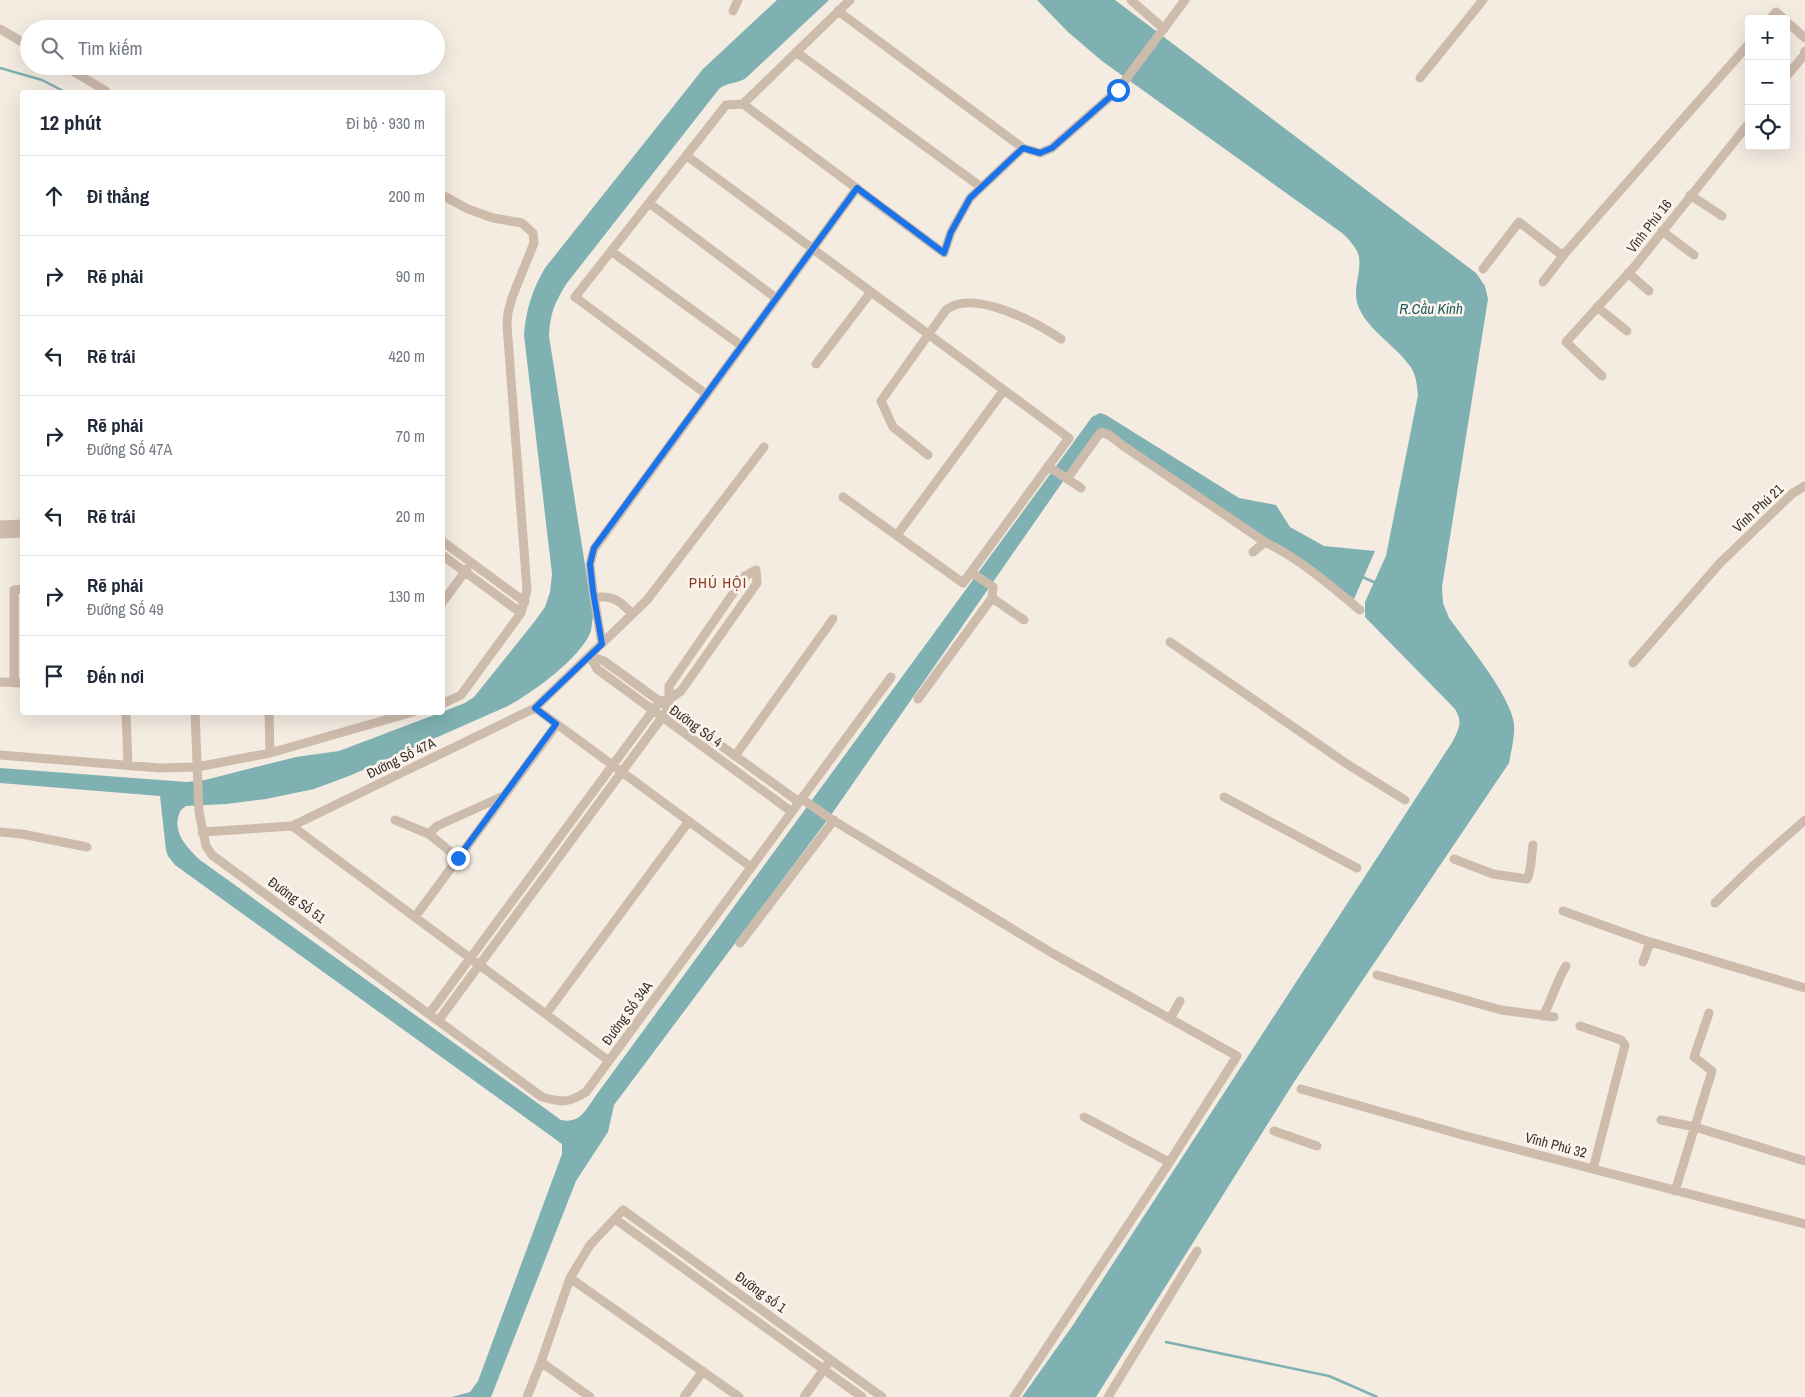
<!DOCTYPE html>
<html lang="vi">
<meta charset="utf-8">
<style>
body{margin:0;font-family:"Archivo Narrow",sans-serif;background:#f2f2f3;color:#1f2937}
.controls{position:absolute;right:15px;top:15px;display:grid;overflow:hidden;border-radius:5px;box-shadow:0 5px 20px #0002}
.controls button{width:45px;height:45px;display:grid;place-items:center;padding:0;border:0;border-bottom:1px solid #e0e1e3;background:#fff;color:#1f2937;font:25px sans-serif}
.stop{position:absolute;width:15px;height:15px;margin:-11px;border:4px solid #1a73e8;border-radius:50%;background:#fff}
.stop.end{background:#1a73e8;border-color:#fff;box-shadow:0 1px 5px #0008}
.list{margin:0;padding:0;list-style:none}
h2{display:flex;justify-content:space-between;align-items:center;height:65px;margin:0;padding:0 20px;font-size:21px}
h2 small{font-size:16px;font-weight:400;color:#747a83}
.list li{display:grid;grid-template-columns:32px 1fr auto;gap:15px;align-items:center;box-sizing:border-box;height:80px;padding:0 20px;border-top:1px solid #e0e1e3}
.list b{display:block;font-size:19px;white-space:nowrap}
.list p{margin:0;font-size:16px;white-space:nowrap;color:#747a83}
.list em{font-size:16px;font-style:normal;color:#747a83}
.icon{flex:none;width:28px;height:28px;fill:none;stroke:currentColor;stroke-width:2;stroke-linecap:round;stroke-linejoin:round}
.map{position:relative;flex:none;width:1805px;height:1397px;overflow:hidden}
.search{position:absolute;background:#fff;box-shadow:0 5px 20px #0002;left:20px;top:20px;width:425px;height:55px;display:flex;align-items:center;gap:12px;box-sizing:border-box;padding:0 18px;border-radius:28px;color:#747a83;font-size:19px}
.panel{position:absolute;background:#fff;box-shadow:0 5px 20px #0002;left:20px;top:90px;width:425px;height:625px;border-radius:5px}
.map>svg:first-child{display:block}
.water{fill:#7fb0b2}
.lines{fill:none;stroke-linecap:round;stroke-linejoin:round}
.stream{stroke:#7fb0b2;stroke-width:2.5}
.street{stroke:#cdbbac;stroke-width:9}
.route{stroke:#1a73e8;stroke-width:6}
.labels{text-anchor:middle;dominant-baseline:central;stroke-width:5;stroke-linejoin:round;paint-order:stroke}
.street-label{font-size:14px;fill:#3b302b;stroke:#fbf5ee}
.water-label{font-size:15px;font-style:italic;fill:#1f5a5e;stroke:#fbf5ee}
.neighbourhood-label{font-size:15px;letter-spacing:1px;fill:#8c3b22;stroke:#fbf5ee}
</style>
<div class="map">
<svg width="1805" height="1397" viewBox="0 0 1805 1397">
<rect width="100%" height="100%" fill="#f4ebe1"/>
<path class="water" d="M777,0H829L746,78C737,84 727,82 719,89L567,283C555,302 550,313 549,336L593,616C592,621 592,626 591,631C581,658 532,693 508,706L349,776L314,789L266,799L226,804L186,806L181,810C170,830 186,847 200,860L561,1120C581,1124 586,1109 597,1094L1092,417L1100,413L1106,415L1239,498L1276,505L1290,527L1324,546L1375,551L1354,599L1293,555L1098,431L831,815L614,1105L608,1132L576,1181L491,1397H452L470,1392L478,1381L562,1154V1144L175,865L168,856L166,850L160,796L0,783V768L187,782L205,780L296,757L339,751L442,712L465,703L474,697L535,621L545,607L550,592L552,574L524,335C526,310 532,290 545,268L703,69Z
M1037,0H1115L1476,273L1485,286L1488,299L1442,587L1443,603L1449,618C1467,643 1511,696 1514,724C1515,737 1511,751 1509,763L1294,1082L1096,1397H1022L1073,1325L1453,741C1459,728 1463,722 1455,709L1365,617V602L1386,556L1418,395C1417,385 1416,374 1410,366C1395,345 1369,331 1359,308C1350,289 1365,268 1357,251C1353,244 1348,238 1342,233L1102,61L1068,32Z"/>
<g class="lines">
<path class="stream" d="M0,68L42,80L65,92
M1360,576L1376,583
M1166,1342L1329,1376L1377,1397"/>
<path class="street" d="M1131,0L1164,29
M733,11L738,0
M838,11L1023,148L1040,153L1052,148L1118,90L1185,0
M1770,19L1776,12L1784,19
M1786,21L1805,38
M0,29L29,46
M796,52L981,187
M64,66L106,91
M1786,77L1804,55L1805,51
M1420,78L1483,0
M743,104L944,253L951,232L970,198L1023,148
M687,156L1069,438L963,583L843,497
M442,195L468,209L493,218L522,223L533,233L534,243L513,295L508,312L507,325L527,590L521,613L461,695L442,704
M1690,195L1722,216
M649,203L776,298
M1662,231L1694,255
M611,251L742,346
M1483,269L1519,222L1563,256
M1628,273L1649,291
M1543,282L1566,252L1749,44
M1597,307L1627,331
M816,364L871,292
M1602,376L1566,342L1635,266L1749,123
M706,394L575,297L726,105L743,104L850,0
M1108,434L1122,445L1265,542
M928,455L893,427L881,401L946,310C973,288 1037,323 1061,339
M1048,466L1081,488
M1067,479L1100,433L1102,432L1108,435
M0,525L22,524
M0,534L22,533
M897,535L1004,390
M442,541L525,602
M1253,552L1265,542C1300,559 1330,585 1360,610
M442,555L521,613
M971,572L993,587L992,598L1024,620
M594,598C611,594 621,601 632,614
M442,603L467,569
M1170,642L1347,764L1405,800
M602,644L593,591L590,564L594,549L857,188
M590,656L597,669L792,812
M590,656L604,661L799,802
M1633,663L1720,563L1793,493L1805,486
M0,682L22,683
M14,683V590L22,589
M918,699L992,598
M535,708L751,867
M126,712L128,765
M195,712L199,812L206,846L212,855L542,1097C563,1103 568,1103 586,1092L891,677
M269,712L270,753
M0,755L160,768L197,767L270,753L413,712
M735,756L833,619
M1224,797L1357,868
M802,799L831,819L1052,953L1237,1056L1167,1166L1014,1397
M395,820L429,834
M292,826L609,1061
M0,832L22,834L87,847
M202,832L292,826L535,708L647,600L764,447
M458,858L429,834L437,826L501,797
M1454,859L1493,874L1527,879C1532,869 1531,856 1533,845
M1715,903L1754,865L1805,820
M1563,911L1644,940L1805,988
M415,917L557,724
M740,943L834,820
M1643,962L1650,942
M1377,975L1501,1010L1554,1017
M429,1014L660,701L668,700L681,691L757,583L756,570L745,576L669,686V708L438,1021
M546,1014L689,821
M1543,1016C1552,1000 1556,982 1566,966
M1170,1019L1180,1001
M1580,1026L1621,1040L1625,1045L1593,1169
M1301,1089L1466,1136L1805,1224
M1084,1117L1169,1162
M1661,1120L1695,1127L1805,1161
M1274,1131L1317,1146
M1675,1191L1712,1071L1694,1057L1709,1013
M615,1219L862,1397
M570,1278L739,1397
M541,1362L590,1397
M527,1397L541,1362L570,1278L590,1245L623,1210L882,1397
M684,1397L703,1371
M804,1397L827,1365
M1108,1397L1197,1251"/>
</g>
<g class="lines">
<path class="route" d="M458,858L556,724L535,708L602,644L593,591L590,564L594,548L857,188L944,253L951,232L970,198L1023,148L1040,153L1052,148L1118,90"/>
</g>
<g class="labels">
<g class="street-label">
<text transform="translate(1649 226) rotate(-52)">Vĩnh Phú 16</text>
<text transform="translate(1758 508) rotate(-43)">Vĩnh Phú 21</text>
<text transform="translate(696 726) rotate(36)">Đường Số 4</text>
<text transform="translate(401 758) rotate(-26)">Đường Số 47A</text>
<text transform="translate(297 900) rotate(36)">Đường Số 51</text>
<text transform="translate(627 1013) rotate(-54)">Đường Số 34A</text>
<text transform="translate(1556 1145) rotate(15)">Vĩnh Phú 32</text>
<text transform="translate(761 1292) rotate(36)">Đường số 1</text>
</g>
<g class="water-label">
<text x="1431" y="308">R.Cầu Kinh</text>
</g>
<g class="neighbourhood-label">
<text x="718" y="582">PHÚ HỘI</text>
</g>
</g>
</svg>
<div class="controls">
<button>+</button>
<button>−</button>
<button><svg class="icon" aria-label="locate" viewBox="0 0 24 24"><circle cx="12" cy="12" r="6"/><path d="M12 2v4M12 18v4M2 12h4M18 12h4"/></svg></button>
</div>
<div class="stop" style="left:1118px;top:90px"></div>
<div class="stop end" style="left:458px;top:858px"></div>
<div class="search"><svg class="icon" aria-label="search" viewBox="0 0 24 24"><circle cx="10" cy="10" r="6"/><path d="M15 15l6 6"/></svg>Tìm kiếm</div>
<section class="panel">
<h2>12 phút<small>Đi bộ · 930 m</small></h2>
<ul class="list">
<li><svg class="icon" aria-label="ahead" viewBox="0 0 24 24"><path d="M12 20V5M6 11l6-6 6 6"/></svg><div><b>Đi thẳng</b></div><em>200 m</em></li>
<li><svg class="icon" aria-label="right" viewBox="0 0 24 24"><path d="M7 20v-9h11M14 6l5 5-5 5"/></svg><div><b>Rẽ phải</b></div><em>90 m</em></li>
<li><svg class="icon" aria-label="left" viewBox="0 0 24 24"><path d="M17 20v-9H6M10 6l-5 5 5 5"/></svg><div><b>Rẽ trái</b></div><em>420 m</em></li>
<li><svg class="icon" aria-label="right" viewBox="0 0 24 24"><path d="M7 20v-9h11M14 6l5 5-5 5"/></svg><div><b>Rẽ phải</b><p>Đường Số 47A</p></div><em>70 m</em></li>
<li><svg class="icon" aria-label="left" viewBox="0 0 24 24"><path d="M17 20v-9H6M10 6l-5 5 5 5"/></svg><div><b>Rẽ trái</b></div><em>20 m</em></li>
<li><svg class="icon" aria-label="right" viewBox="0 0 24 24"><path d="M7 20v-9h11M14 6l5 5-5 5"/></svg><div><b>Rẽ phải</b><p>Đường Số 49</p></div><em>130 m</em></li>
<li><svg class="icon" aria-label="arrive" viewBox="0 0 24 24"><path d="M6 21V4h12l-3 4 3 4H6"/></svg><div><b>Đến nơi</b></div></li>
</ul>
</section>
</div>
